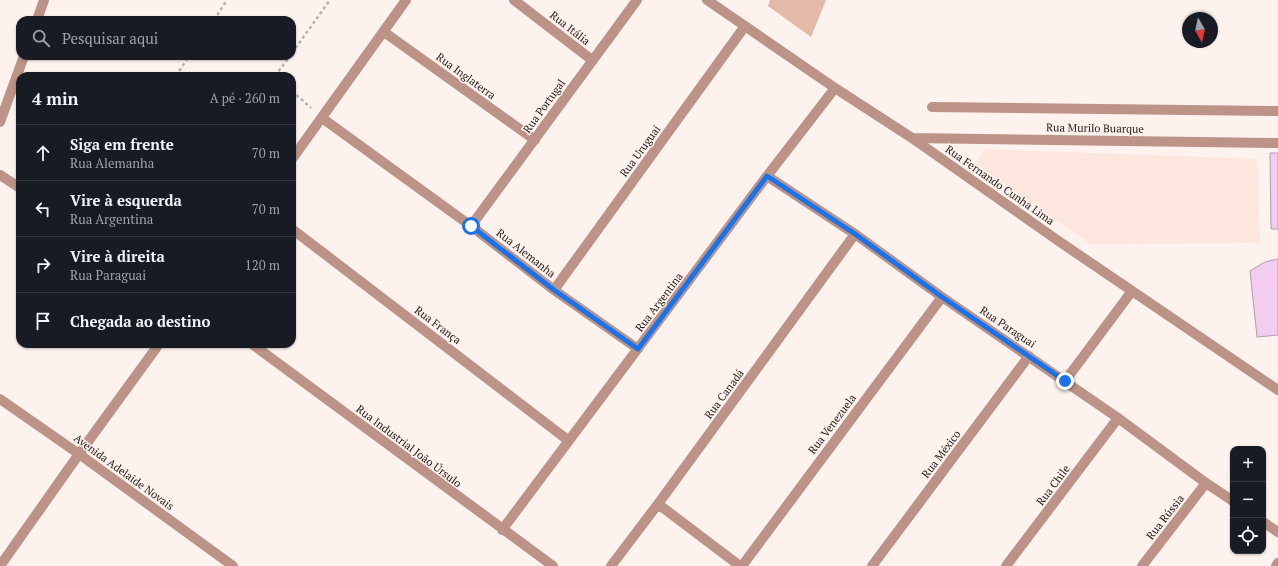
<!DOCTYPE html>
<html lang="pt">
<meta charset="utf-8">
<style>
body{margin:0;font-family:"PT Serif",serif;background:#242831;color:#f1f3f6}
.controls{position:absolute;right:12px;bottom:12px;display:grid;overflow:hidden;border-radius:8px;box-shadow:0 1px 3px #0004}
.controls button{width:36px;height:36px;display:grid;place-items:center;padding:0;border:0;border-bottom:1px solid #363941;background:#171b24;color:#f1f3f6;font:20px sans-serif}
.compass{position:absolute;left:1182px;top:12px;width:36px;height:36px;border-radius:50%;background:#171b24;box-shadow:0 1px 3px #0004;rotate:171deg}
.stop{position:absolute;width:12px;height:12px;margin:-9px;border:3px solid #1a73e8;border-radius:50%;background:#fff}
.stop.end{background:#1a73e8;border-color:#fff;box-shadow:0 1px 4px #0008}
.list{margin:0;padding:0;list-style:none}
h2{display:flex;justify-content:space-between;align-items:center;height:52px;margin:0;padding:0 16px;font-size:17px}
h2 small{font-size:13px;font-weight:400;color:#9ea1a6}
.list li{display:grid;grid-template-columns:26px 1fr auto;gap:12px;align-items:center;box-sizing:border-box;height:56px;padding:0 16px;border-top:1px solid #363941}
.list b{display:block;font-size:15px;white-space:nowrap}
.list p{margin:0;font-size:13px;white-space:nowrap;color:#9ea1a6}
.list em{font-size:13px;font-style:normal;color:#9ea1a6}
.icon{flex:none;width:22px;height:22px;fill:none;stroke:currentColor;stroke-width:2;stroke-linecap:round;stroke-linejoin:round}
.map{position:relative;flex:none;width:1278px;height:566px;overflow:hidden}
.search{position:absolute;background:#171b24;box-shadow:0 1px 3px #0004;left:16px;top:16px;width:280px;height:44px;display:flex;align-items:center;gap:10px;box-sizing:border-box;padding:0 14px;border-radius:12px;color:#9ea1a6;font-size:15px}
.panel{position:absolute;background:#171b24;box-shadow:0 1px 3px #0004;left:16px;top:72px;width:280px;height:276px;border-radius:12px}
.map>svg:first-child{display:block}
.built{fill:#fce6de}
.green{fill:#e5b9a8}
.building{fill:#f3cdf0;stroke:#b19dae}
.lines{fill:none;stroke-linecap:round;stroke-linejoin:round}
.path{stroke:#b9afab;stroke-width:2.5;stroke-dasharray:3 3;stroke-linecap:butt}
.minor{stroke:#bd9387;stroke-width:10}
.route{stroke:#1a73e8;stroke-width:5}
.labels{text-anchor:middle;dominant-baseline:central;stroke-width:3;stroke-linejoin:round;paint-order:stroke}
.street-label{font-size:11px;fill:#2a201c;stroke:#fdf2ee}
</style>
<div class="map">
<svg width="1278" height="566" viewBox="0 0 1278 566">
<rect width="100%" height="100%" fill="#fdf2ee"/>
<path class="built" d="M985,149L1257,159L1260,243L1090,244L976,164Z"/>
<path class="green" d="M770,0H826L811,37L768,6Z"/>
<path class="building" d="M1270,153H1278V229H1271Z
M1278,259V335L1257,337L1250,271L1265,262Z"/>
<g class="lines">
<path class="path" d="M214,20L227,0
M292,53L330,0
M176,76L189,56
M275,76L290,56
M292,91L311,108"/>
<path class="minor" d="M514,0L592,60
M707,0L835,88L912,138L1060,242L1278,390
M37,20L44,0
M384,32L535,140
M932,107L1278,111
M322,118L471,226L554,290L638,349
M0,122L24,56
M912,138L1278,143
M292,159L406,0
M0,175L20,188
M767,176L855,234L942,297L1118,418L1206,483L1233,501
M471,226L637,0
M292,229L569,441
M554,290L745,26
M252,344L553,566
M1065,381L1132,291
M0,399L79,454L233,566
M658,504L740,566
M1263,522L1278,532
M502,530L767,176L835,88
M0,566L79,454L159,344
M611,566L658,504L855,234
M742,566L942,297
M872,566L1029,356
M1006,566L1118,418
M1142,566L1206,483
M1276,566L1278,563"/>
</g>
<g class="lines">
<path class="route" d="M471,226L554,290L638,349L767,176L855,234L942,297L1065,381"/>
</g>
<g class="labels">
<g class="street-label">
<text transform="translate(570 28) rotate(38)">Rua Itália</text>
<text transform="translate(466 76) rotate(36)">Rua Inglaterra</text>
<text transform="translate(544 106) rotate(-54)">Rua Portugal</text>
<text transform="translate(1095 128) rotate(1)">Rua Murilo Buarque</text>
<text transform="translate(640 151) rotate(-54)">Rua Uruguai</text>
<text transform="translate(1000 185) rotate(35)">Rua Fernando Cunha Lima</text>
<text transform="translate(526 253) rotate(38)">Rua Alemanha</text>
<text transform="translate(659 302) rotate(-53)">Rua Argentina</text>
<text transform="translate(438 325) rotate(37)">Rua França</text>
<text transform="translate(1008 327) rotate(34)">Rua Paraguai</text>
<text transform="translate(724 394) rotate(-54)">Rua Canadá</text>
<text transform="translate(832 424) rotate(-53)">Rua Venezuela</text>
<text transform="translate(409 446) rotate(37)">Rua Industrial João Úrsulo</text>
<text transform="translate(941 454) rotate(-53)">Rua México</text>
<text transform="translate(124 472) rotate(36)">Avenida Adelaide Novais</text>
<text transform="translate(1053 485) rotate(-53)">Rua Chile</text>
<text transform="translate(1165 517) rotate(-52)">Rua Rússia</text>
</g>
</g>
</svg>
<div class="controls">
<button>+</button>
<button>−</button>
<button><svg class="icon" aria-label="locate" viewBox="0 0 24 24"><circle cx="12" cy="12" r="6"/><path d="M12 2v4M12 18v4M2 12h4M18 12h4"/></svg></button>
</div>
<svg class="compass" viewBox="-18 -18 36 36"><path d="M0-13l5 13h-10z" fill="#e53935"/><path d="M0 13l5-13h-10z" fill="#9ea1a6"/></svg>
<div class="stop" style="left:471px;top:226px"></div>
<div class="stop end" style="left:1065px;top:381px"></div>
<div class="search"><svg class="icon" aria-label="search" viewBox="0 0 24 24"><circle cx="10" cy="10" r="6"/><path d="M15 15l6 6"/></svg>Pesquisar aqui</div>
<section class="panel">
<h2>4 min<small>A pé · 260 m</small></h2>
<ul class="list">
<li><svg class="icon" aria-label="ahead" viewBox="0 0 24 24"><path d="M12 20V5M6 11l6-6 6 6"/></svg><div><b>Siga em frente</b><p>Rua Alemanha</p></div><em>70 m</em></li>
<li><svg class="icon" aria-label="left" viewBox="0 0 24 24"><path d="M17 20v-9H6M10 6l-5 5 5 5"/></svg><div><b>Vire à esquerda</b><p>Rua Argentina</p></div><em>70 m</em></li>
<li><svg class="icon" aria-label="right" viewBox="0 0 24 24"><path d="M7 20v-9h11M14 6l5 5-5 5"/></svg><div><b>Vire à direita</b><p>Rua Paraguai</p></div><em>120 m</em></li>
<li><svg class="icon" aria-label="arrive" viewBox="0 0 24 24"><path d="M6 21V4h12l-3 4 3 4H6"/></svg><div><b>Chegada ao destino</b></div></li>
</ul>
</section>
</div>
